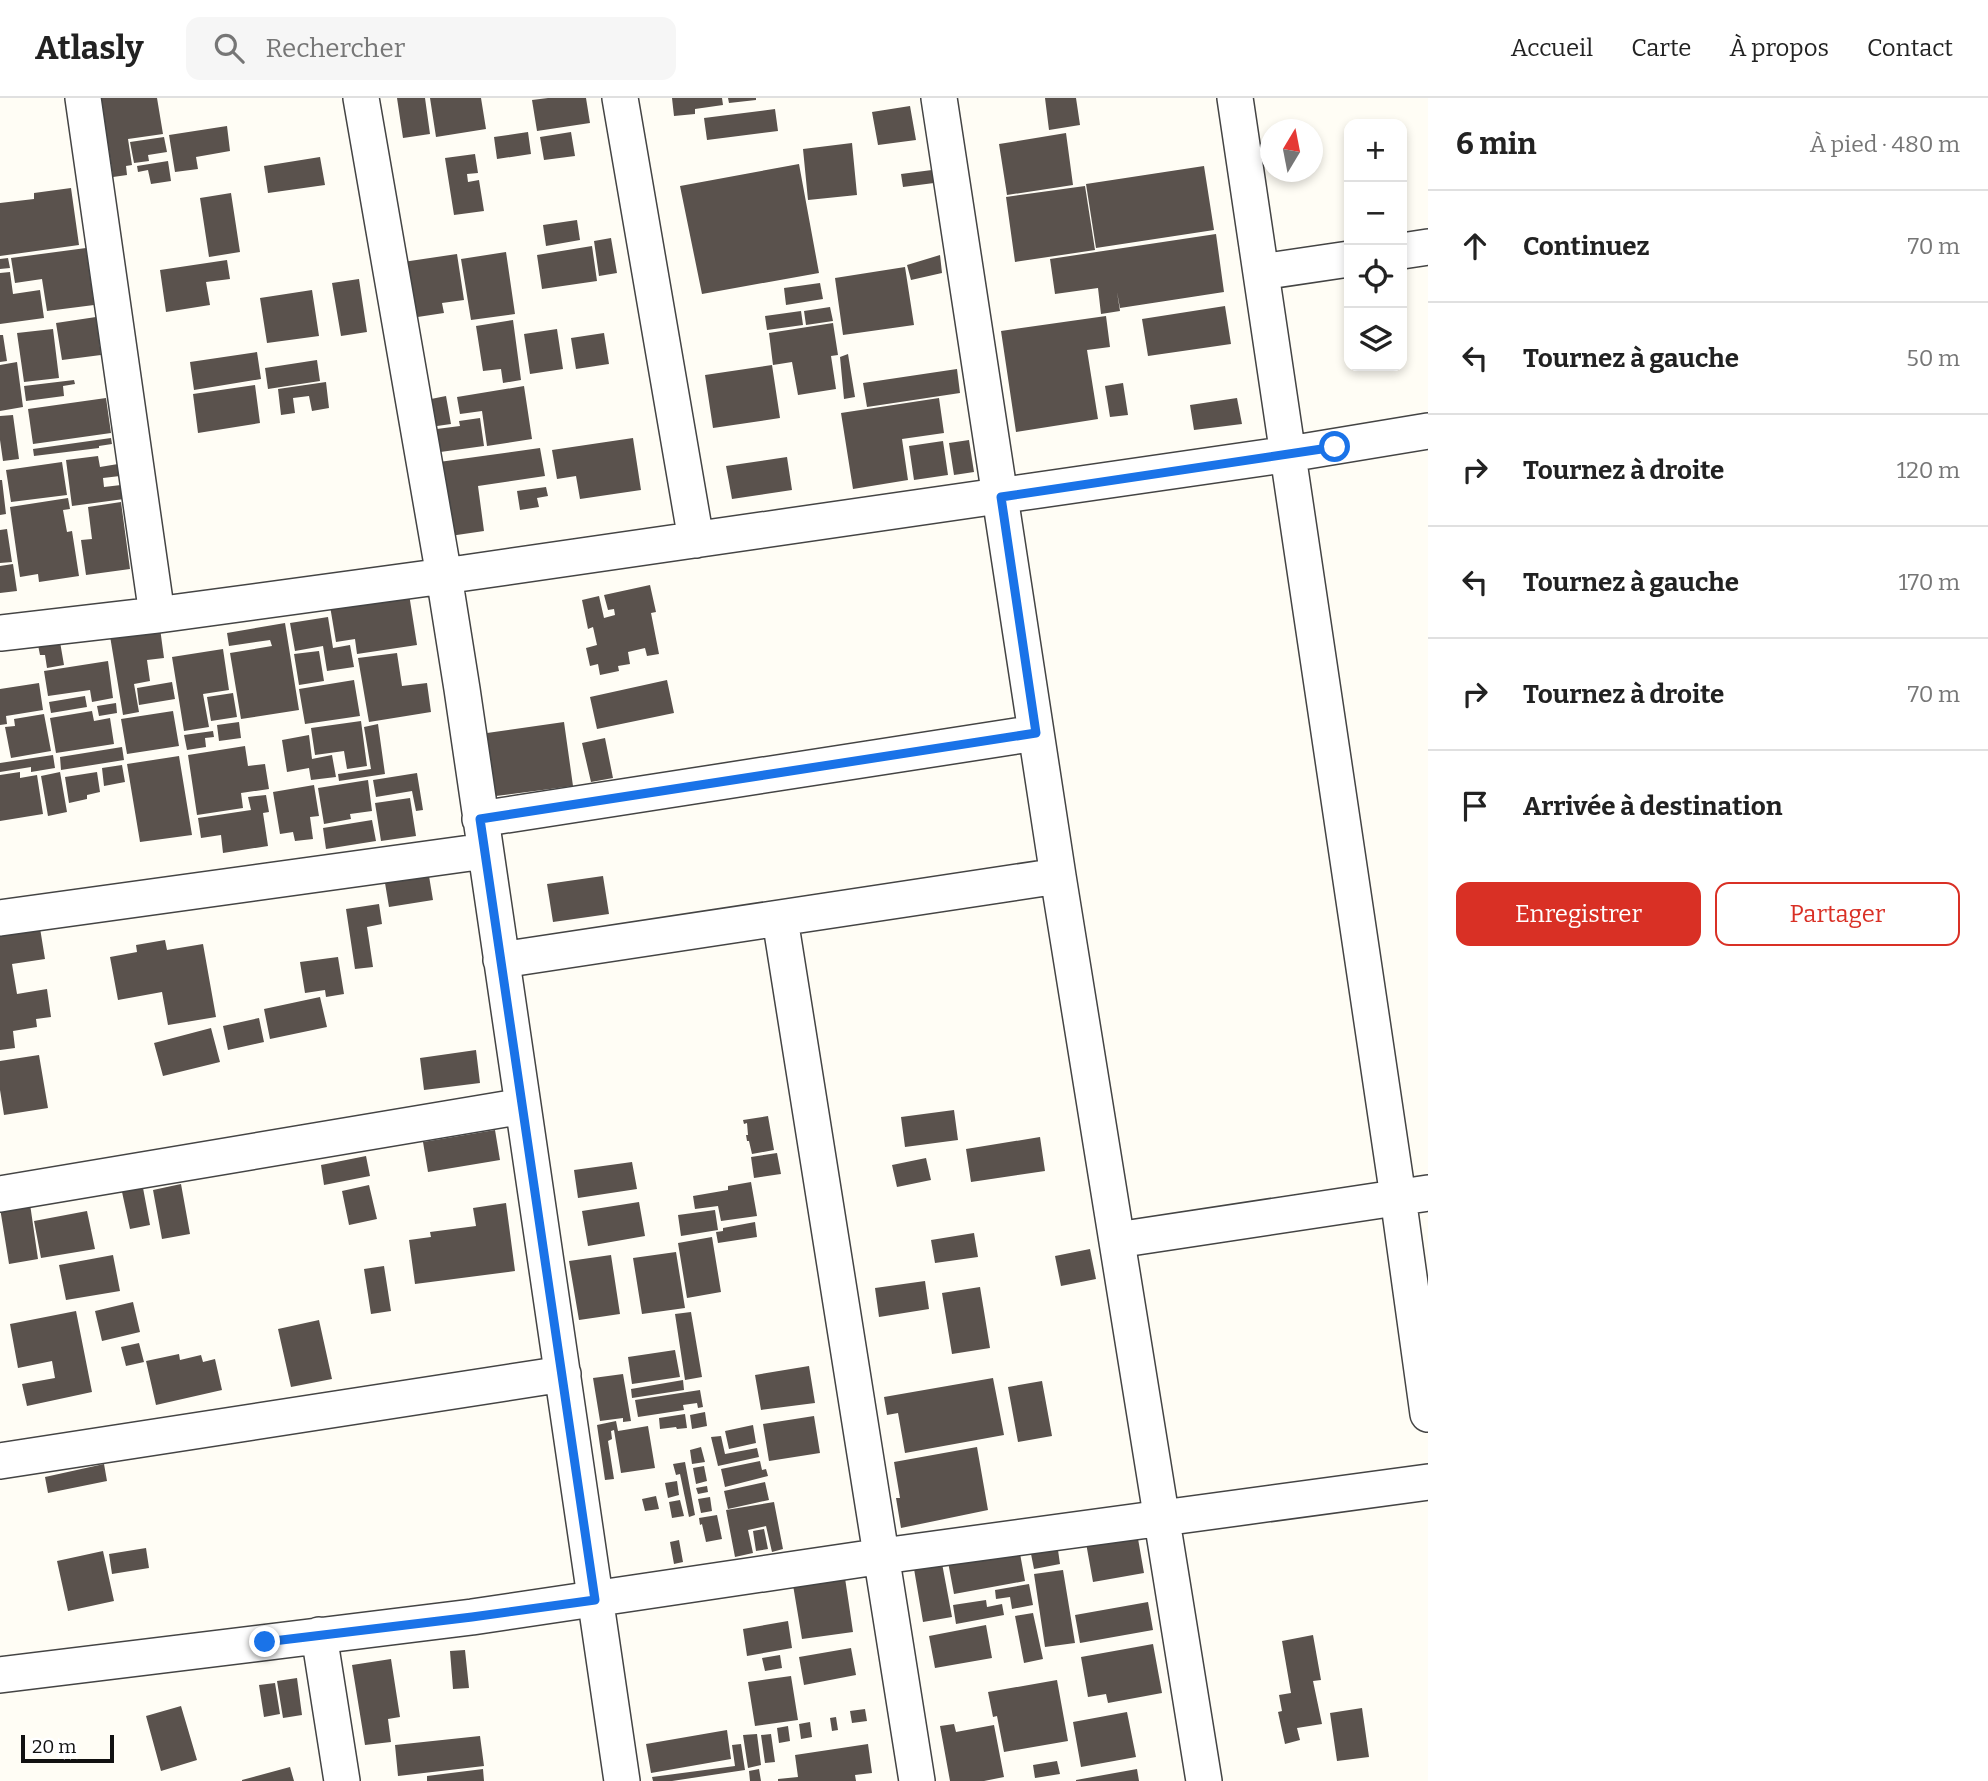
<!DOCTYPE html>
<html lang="fr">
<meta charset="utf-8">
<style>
body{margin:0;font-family:Bitter,serif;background:#f6f6f6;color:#222}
.controls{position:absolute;right:21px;top:21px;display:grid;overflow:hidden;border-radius:14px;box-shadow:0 4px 10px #0003}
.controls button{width:63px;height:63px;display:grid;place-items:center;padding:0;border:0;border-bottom:2px solid #e0e0e0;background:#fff;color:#222;font:35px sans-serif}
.compass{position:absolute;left:1260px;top:21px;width:63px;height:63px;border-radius:50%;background:#fff;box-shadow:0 4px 10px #0003;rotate:10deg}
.scale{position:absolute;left:21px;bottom:18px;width:93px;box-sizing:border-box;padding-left:7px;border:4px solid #111;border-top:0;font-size:19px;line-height:24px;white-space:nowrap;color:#111;-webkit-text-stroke:5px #fff;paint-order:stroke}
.stop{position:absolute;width:21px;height:21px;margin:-16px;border:5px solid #1a73e8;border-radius:50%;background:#fff}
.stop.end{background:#1a73e8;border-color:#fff;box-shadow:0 2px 7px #0008}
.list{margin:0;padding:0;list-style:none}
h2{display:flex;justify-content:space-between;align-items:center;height:91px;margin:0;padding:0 28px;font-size:30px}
h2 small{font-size:23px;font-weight:400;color:#767676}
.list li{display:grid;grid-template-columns:46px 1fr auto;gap:21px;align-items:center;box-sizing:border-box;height:112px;padding:0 28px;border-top:2px solid #e0e0e0}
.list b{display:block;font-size:26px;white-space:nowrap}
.list em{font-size:23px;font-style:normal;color:#767676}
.actions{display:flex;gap:14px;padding:21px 28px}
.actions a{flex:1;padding:16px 0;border:2px solid #d93025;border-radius:14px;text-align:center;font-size:24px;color:#d93025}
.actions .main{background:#d93025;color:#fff}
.icon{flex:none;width:38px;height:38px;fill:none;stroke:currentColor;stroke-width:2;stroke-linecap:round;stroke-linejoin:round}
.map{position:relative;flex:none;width:1428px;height:1683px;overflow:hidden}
header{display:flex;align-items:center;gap:42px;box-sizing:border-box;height:98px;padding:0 35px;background:#fff;border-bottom:2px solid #e0e0e0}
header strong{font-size:33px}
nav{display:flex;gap:38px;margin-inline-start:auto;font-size:24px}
.search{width:490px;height:63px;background:#f6f6f6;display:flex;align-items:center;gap:18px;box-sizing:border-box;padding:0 24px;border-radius:14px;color:#767676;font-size:26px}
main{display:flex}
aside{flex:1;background:#fff}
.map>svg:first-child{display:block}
.building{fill:#5a524d}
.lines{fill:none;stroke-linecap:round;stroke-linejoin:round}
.minor-casing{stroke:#444;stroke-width:38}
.minor{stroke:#fff;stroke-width:35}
.route{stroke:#1a73e8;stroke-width:9}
</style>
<header>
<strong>Atlasly</strong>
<div class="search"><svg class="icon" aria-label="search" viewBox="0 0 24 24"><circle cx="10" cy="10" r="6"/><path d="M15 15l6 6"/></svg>Rechercher</div>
<nav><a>Accueil</a><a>Carte</a><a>À propos</a><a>Contact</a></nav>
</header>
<main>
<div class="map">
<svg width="1428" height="1683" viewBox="0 0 1428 1683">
<rect width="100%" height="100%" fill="#fffdf5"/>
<path class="building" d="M101,0H157L163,36L128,41L132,67L126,68L127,77L113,79Z
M397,0H425L430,36L403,40Z
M430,0H481L486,31L436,39Z
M548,0H586L590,25L537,33L532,2Z
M672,0H722L723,7L695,11V16L674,18Z
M728,0H756V2L729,5Z
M1045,0H1076L1080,27L1049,32Z
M910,8L916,42L878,47L872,14Z
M775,11L778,33L707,42L704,20Z
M227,28L230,53L196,59L198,71L175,74L169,37Z
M528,34L531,56L497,61L494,39Z
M571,34L575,58L544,62L540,39Z
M1066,35L1073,87L1007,97L999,46Z
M164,39L167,54L148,57L149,63L134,65L130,44Z
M852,45L857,97L808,102L803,51Z
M475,56L478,75L467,76L468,84L479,82L484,113L454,117L445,60Z
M320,59L325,87L268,95L264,68Z
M168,63L171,83L151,86L148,72L138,74L137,68Z
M799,66L819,175L702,196L680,88Z
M1204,68L1214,132L1096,150L1086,86Z
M932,72L934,85L903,89L901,76Z
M1085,88L1095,152L1015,164L1006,99Z
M71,90L79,147L0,158V105L34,101V95Z
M231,95L240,154L209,159L200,100Z
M577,122L580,142L546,148L543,127Z
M1216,136L1224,194L1120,210L1117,194L1120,213L1101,216L1098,190L1055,196L1050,161Z
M611,140L617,175L599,178L594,143Z
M592,148L597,183L542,191L537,157Z
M86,150L94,207L47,213L42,181L15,185L11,160Z
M506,154L515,216L471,222L461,161Z
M457,156L464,202L442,205L444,215L411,220L403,164Z
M940,157L942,175L911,182L907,167Z
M8,160L10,170L0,171V161Z
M227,162L230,181L206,184L210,207L166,214L160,172Z
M905,169L914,227L843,237L835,180Z
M10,174L13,196L40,192L44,220L0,226V175Z
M359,181L367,234L341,238L332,185Z
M820,185L823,201L786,207L784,190Z
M312,192L319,238L267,245L260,200Z
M1225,208L1231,246L1148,258L1142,221Z
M830,209L833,223L806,227L804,213Z
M801,213L803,227L767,232L765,218Z
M1106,218L1110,249L1087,252L1098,321L1016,334L1001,233Z
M96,219L101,257L62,262L56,225Z
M513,222L521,282L503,285L501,271L483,273L476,228Z
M833,225L838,257L831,258L836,291L798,297L792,264L773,267L769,235Z
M53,231L59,280L24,284L17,235Z
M557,231L563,271L530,276L524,236Z
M604,235L609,266L576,271L571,240Z
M0,237H3L7,263L0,264Z
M257,254L261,281L194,292L190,264Z
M848,256L855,299L844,301L840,259Z
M317,262L320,283L268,291L265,270Z
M17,264L23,309L0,313V267Z
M772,267L780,320L713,330L705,277Z
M957,271L960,295L867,309L863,285Z
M74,282L75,286L63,288L64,298L26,303L24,288Z
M326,284L329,310L312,313L309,298L293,300L295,315L281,317L278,291Z
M1123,285L1128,317L1110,319L1105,288Z
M255,287L260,325L198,335L193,296Z
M524,288L532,341L487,348L482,313L460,316L457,299Z
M446,298L451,326L430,329L426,302Z
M106,300L111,335L33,346L28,311Z
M939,300L944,335L902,341L908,382L853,391L841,315Z
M1237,300L1242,326L1194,332L1190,307Z
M13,317L19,361L3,363L0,342V318Z
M480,320L484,348L433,355L429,332L460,328L459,323Z
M111,340L112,346L99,348V350L34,358L33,351Z
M633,340L641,392L580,401L576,378L557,381L552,352Z
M969,342L974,374L954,377L949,345Z
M943,343L948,377L914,382L909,348Z
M540,350L545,378L478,388L484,433L450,438L439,364Z
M98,358L100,369L118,366L120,378L103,380L104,389L121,387L124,401L72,408L66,362Z
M787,359L792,392L732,401L726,368Z
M62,364L67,397L11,404L6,372Z
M0,382H2L6,416L0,417Z
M546,389L548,398L537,400L539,409L520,412L517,393Z
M68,400L70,411L63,412L67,434L72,433L79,478L39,484L38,476L20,479L10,409Z
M121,404L130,471L86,477L81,442L92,441L88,409Z
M7,431L12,464L0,465V432Z
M13,466L17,493L0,495V468Z
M650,487L656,514L651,515L659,556L647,558L645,550L628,554L630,566L618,568L619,573L600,577L598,566L590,568L586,550L597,547L593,529L588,531L582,502L599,498L604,520L615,517L614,511L608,512L604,497Z
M409,496L417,547L357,556L355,541L336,544L330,508Z
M328,519L333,550L350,547L354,569L327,573L323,548L295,553L290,525Z
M285,525L299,612L241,621L230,555L272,548L270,542L229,548L227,535Z
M160,530L164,560L147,562L150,583L134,586L139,614L123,617L110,538Z
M59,538L64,567L47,570L45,557H40L37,542Z
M223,551L229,592L203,596L209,629L184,633L172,559Z
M319,553L324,583L299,587L294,556Z
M397,555L402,588L427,585L431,614L369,624L358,560Z
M108,563L113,600L92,604L90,592L48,598L44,573Z
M354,582L360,618L305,626L299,591Z
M667,582L674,615L597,631L590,599Z
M172,584L175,601L139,607L137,590Z
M39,585L43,612L6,618L7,626L0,627V591Z
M233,595L237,619L211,623L207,599Z
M85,598L87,609L51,615L49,604Z
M116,605L117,615L99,618L97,608Z
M92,613L94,623L110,620L114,646L56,655L50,620Z
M173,613L179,648L127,656L121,621Z
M44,616L51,653L11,660L5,629L15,628L14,621Z
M361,623L367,668L347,671L344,653L315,657L311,630Z
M239,624L241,640L219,643L217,627Z
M564,624L573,688L496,698L487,635Z
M378,626L385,676L339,683L338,676L371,671L364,629Z
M213,633L214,639L205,640L206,649L187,652L184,637Z
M309,637L312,661L332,657L336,679L311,682L309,670L287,674L282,642Z
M605,640L613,680L591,684L582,645Z
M245,648L248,668L265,666L269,691L241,695L243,710L197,717L188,657Z
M122,649L124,662L61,672L60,659Z
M53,657L55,670L31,674V669L0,674V665Z
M179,658L192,737L140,744L127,666Z
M122,667L125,684L104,688L102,670Z
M20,674V680L37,677L43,716L0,723V677Z
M60,674L67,714L48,718L41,678Z
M97,674L100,694L87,697V701L69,705L65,679Z
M417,675L423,712L416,713L412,693L376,699L373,682Z
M368,682L372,713L350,716L351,721L324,726L318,690Z
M314,687L319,718L310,719L313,741L295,743L293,734L280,736L273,694Z
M266,697L269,714L263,715L268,748L223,755L221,737L201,740L198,720L251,712L248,699Z
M410,700L416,738L381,743L375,705Z
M372,722L376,743L326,751L323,730Z
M428,772L433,802L389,809L384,779Z
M603,778L609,816L553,824L547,786Z
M379,806L382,826L367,829L373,869L355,871L346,811Z
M40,830L45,861L12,866L17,896L47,891L51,919L36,921L37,929L13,933L15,950L0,952V836Z
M165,842L167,852L203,846L216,919L168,927L162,894L118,902L110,859L137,854L136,847Z
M338,859L344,896L326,899L325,892L305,895L300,864Z
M320,899L327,929L270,941L264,911Z
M259,920L264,944L228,952L223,928Z
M211,930L220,964L163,978L154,945Z
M476,952L480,985L424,992L420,960Z
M39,957L48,1010L4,1017L0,992V963Z
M954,1012L958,1042L905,1049L901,1019Z
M768,1018L774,1052L752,1056L749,1043H747L746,1037H748L747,1025L744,1026L743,1022Z
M495,1032L500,1062L428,1074L423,1044Z
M1040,1039L1045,1073L971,1084L966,1051Z
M777,1055L781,1076L754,1080L751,1059Z
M366,1058L370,1078L324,1087L321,1067Z
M926,1060L931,1082L897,1089L892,1067Z
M632,1064L637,1091L578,1100L574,1072Z
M751,1084L757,1118L721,1123L718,1108L695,1111L693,1098L728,1092V1088Z
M181,1086L190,1136L162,1141L153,1092Z
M369,1087L377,1121L349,1127L342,1093Z
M143,1090L150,1127L130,1131L122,1094Z
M639,1104L645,1138L588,1148L582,1113Z
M506,1105L515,1173L415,1186L409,1142L431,1139L430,1134L476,1128L473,1110Z
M30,1106L38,1161L9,1166L0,1110Z
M715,1112L718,1132L681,1138L678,1117Z
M87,1113L95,1151L41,1160L34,1123Z
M755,1124L757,1139L718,1145L716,1134L723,1133V1130Z
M974,1135L978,1159L935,1165L931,1142Z
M712,1139L721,1194L687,1200L678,1145Z
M1090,1151L1096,1181L1061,1188L1055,1158Z
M676,1154L685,1210L642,1216L633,1160Z
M113,1157L120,1193L66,1202L59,1167Z
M611,1157L620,1216L579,1222L569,1163Z
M384,1168L391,1213L371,1216L364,1171Z
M925,1183L929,1211L879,1219L875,1190Z
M980,1189L990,1250L952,1256L942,1195Z
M133,1204L140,1234L102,1243L95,1213Z
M76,1213L92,1294L27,1308L22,1286L55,1280L52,1263L18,1270L10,1226Z
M691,1214L702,1279L685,1282L675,1216Z
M319,1222L332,1281L291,1289L278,1231Z
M139,1245L144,1264L126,1268L121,1249Z
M675,1252L680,1279L632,1286L628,1259Z
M179,1256L180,1262L201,1257L203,1264L215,1261L222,1292L156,1307L146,1263Z
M809,1268L815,1305L761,1312L755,1277Z
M623,1276L631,1323L623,1324V1320L600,1323L593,1280Z
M993,1280L1004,1337L905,1355L898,1315L887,1317L884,1299Z
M683,1282L684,1292L632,1300L631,1291Z
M1042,1283L1052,1338L1018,1344L1008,1289Z
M700,1292L703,1309L698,1310L697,1305L683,1307L684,1312L638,1319L635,1302Z
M705,1314L707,1328L692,1331L690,1317Z
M685,1316L687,1330L677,1331L676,1329L660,1331L659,1320Z
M814,1318L820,1355L769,1363L763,1326Z
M616,1323L618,1333L648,1328L655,1370L621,1375L614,1332L611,1333L612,1341L608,1343L614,1381L605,1382L597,1327Z
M753,1327L756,1345L729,1351L725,1333Z
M721,1338L725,1356L757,1350L759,1359L718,1368L711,1339Z
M701,1349L705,1364L692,1366L690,1352Z
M977,1349L988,1412L901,1430L896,1400H900L894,1364Z
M760,1363L762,1372L766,1371L768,1378L725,1389L721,1371Z
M685,1364L695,1417L689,1419L680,1376L676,1377L673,1366Z
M104,1366L107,1383L48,1395L45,1379Z
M704,1368L707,1383L696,1386L693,1370Z
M677,1383L679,1397L668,1400L665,1385Z
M765,1384L769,1402L728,1411L724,1393Z
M707,1388L708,1394L698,1396L696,1390Z
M656,1398L659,1411L645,1413L642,1401Z
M710,1399L712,1413L701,1415L698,1401Z
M680,1402L684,1418L672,1420L669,1404Z
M774,1404L783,1451L772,1454L766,1428L748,1432L753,1455L735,1459L726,1412Z
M717,1417L722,1441L706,1444L702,1426L700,1427L699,1420Z
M764,1431L768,1451L756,1453L753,1433Z
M1137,1435L1144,1475L1093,1484L1086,1445Z
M679,1442L683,1464L674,1466L670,1444Z
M146,1450L149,1470L112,1476L109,1456Z
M1019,1450L1025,1483L954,1496L948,1464Z
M1058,1452L1060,1466L1034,1471L1031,1456Z
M103,1453L114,1503L68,1513L57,1463Z
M941,1460L952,1519L923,1524L913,1465Z
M1063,1472L1075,1545L1045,1549L1034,1476Z
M845,1480L853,1534L802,1541L793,1487Z
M1029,1486L1033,1507L1012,1511L1010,1499L996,1501L995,1492Z
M986,1502L987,1509L1002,1506L1004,1517L956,1526L953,1507Z
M1148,1504L1153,1532L1080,1545L1075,1517Z
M1033,1515L1043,1561L1024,1565L1015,1518Z
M788,1523L792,1550L747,1558L743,1531Z
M986,1527L992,1560L935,1570L929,1538Z
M1313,1537L1321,1582L1313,1583L1322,1626L1297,1630L1300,1642L1285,1646L1278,1614L1282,1613L1279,1597L1291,1595L1282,1543Z
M1153,1546L1162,1595L1108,1605L1106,1596L1088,1599L1081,1559Z
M851,1550L856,1577L804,1587L799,1559Z
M465,1552L469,1590L453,1591L450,1553Z
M780,1557L782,1570L765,1573L762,1560Z
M391,1561L400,1619L388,1621L391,1644L365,1647L352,1567Z
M791,1578L798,1622L755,1628L748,1584Z
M297,1580L302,1617L283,1620L277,1583Z
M1057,1582L1068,1643L1004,1654L997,1618L993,1619L988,1594Z
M275,1585L280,1616L264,1619L259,1587Z
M181,1608L197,1662L161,1673L146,1618Z
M1362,1610L1369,1659L1337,1663L1330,1615Z
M865,1611L867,1623L852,1625L850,1613Z
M1127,1614L1136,1659L1081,1669L1073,1624Z
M836,1619L838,1632L832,1633L830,1620Z
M810,1624L812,1639L801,1641L799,1626Z
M954,1626L956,1634L994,1627L1004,1679L984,1683H950L940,1628Z
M788,1628L790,1643L779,1645L777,1630Z
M727,1632L731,1661L651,1675L646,1646Z
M757,1636L761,1667L748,1670L743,1637Z
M771,1636L775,1664L765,1665L761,1637Z
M480,1638L484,1668L398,1678L395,1647Z
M741,1646L745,1672L672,1683H653L652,1679L735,1668L732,1647Z
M868,1646L872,1675L855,1677L856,1683H778V1681L798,1679L795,1657Z
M1057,1663L1060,1676L1035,1680L1033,1667Z
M290,1669L294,1683H242V1682Z
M483,1671L484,1683H427V1678Z
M759,1671L761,1683H750L749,1673Z
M1137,1671L1139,1683H1076V1682Z"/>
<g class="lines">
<g class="minor-casing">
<path id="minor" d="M83,0L157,517
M361,0L444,478L462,591L622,1683
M620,0L696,442
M939,0L1058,778L1204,1683
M1235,0L1398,1099L1428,1316
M1402,153L1428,149
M1261,174L1349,161
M0,535L157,517L444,478L1289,356L1428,333
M480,721L1036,635
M0,820L485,753
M780,821L917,1683
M501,862L1058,778
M0,1096L523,1008
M1117,1142L1428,1095
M0,1363L563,1276
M319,1537L342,1683
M0,1577L472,1519L883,1458L1428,1384"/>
</g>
<use href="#minor" class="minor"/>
</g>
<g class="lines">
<path class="route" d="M265,1544L472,1519L595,1502L480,721L1036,635L1001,399L1335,349"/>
</g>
</svg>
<div class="controls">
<button>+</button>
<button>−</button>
<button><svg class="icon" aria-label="locate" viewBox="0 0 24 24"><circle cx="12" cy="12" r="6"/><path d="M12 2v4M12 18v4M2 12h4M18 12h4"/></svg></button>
<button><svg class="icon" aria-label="layers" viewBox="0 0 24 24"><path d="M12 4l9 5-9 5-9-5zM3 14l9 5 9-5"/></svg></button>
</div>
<svg class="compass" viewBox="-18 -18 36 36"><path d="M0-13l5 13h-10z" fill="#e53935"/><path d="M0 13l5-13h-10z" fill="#767676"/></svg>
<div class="scale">20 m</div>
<div class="stop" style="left:1335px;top:349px"></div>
<div class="stop end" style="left:265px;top:1544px"></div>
</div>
<aside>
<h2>6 min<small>À pied · 480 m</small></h2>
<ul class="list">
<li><svg class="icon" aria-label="ahead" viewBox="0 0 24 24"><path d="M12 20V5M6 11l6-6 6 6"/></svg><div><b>Continuez</b></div><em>70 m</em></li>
<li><svg class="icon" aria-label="left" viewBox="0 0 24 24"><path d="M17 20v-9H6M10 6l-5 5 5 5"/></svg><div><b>Tournez à gauche</b></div><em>50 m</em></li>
<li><svg class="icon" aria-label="right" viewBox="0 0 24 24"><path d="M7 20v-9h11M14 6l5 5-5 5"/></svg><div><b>Tournez à droite</b></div><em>120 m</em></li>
<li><svg class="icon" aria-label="left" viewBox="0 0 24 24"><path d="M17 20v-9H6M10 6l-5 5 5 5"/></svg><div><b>Tournez à gauche</b></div><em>170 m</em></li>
<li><svg class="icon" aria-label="right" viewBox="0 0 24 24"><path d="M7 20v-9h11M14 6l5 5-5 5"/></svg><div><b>Tournez à droite</b></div><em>70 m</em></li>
<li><svg class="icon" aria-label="arrive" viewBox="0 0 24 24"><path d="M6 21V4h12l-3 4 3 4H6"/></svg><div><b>Arrivée à destination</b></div></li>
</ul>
<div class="actions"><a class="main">Enregistrer</a><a>Partager</a></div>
</aside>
</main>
